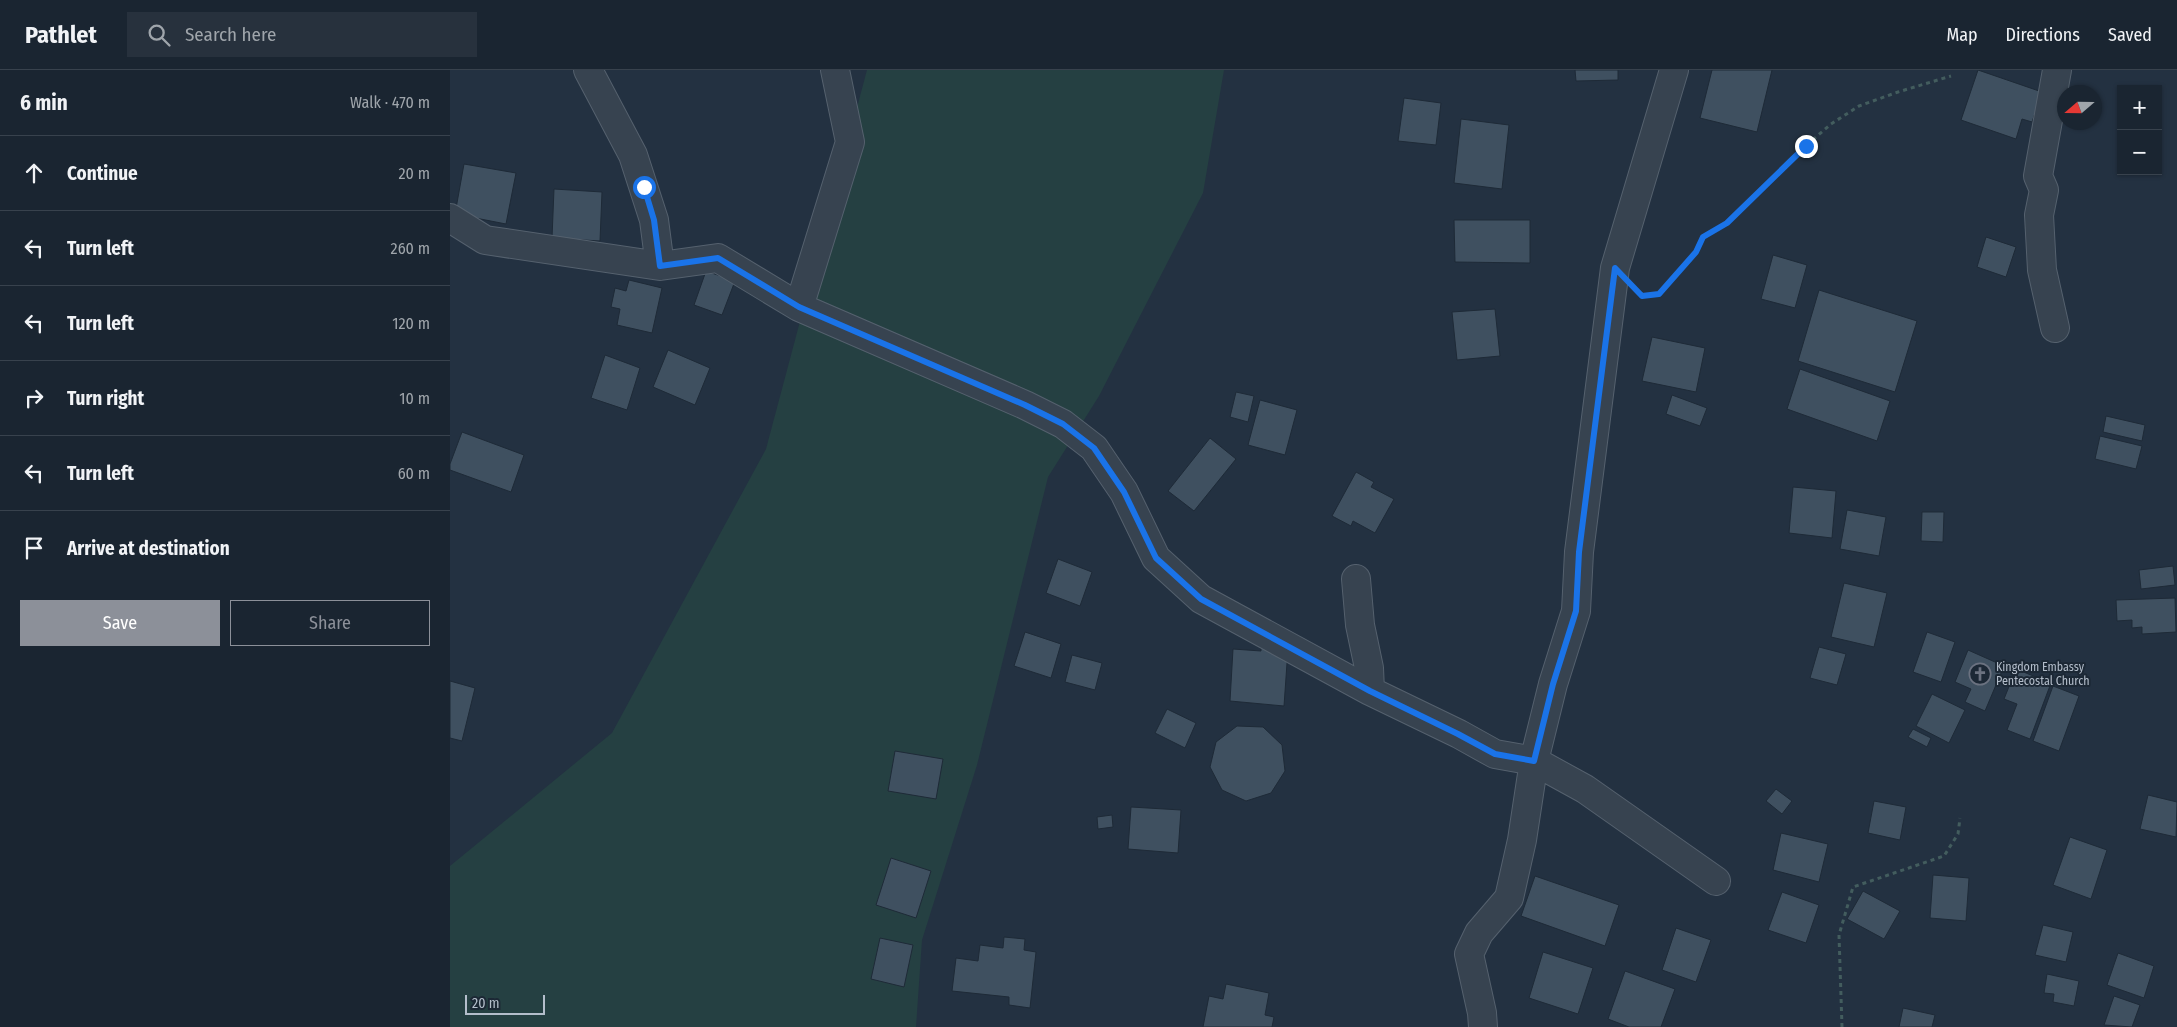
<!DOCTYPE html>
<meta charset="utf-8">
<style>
body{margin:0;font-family:"Fira Sans Condensed",sans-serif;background:#27313d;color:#f1f3f6}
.controls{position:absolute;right:15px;top:15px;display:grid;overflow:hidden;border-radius:0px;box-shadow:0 1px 4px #0004}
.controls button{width:45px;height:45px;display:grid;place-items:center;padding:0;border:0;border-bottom:1px solid #38424d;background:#1a2531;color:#f1f3f6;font:25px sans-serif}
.compass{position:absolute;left:1607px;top:15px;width:45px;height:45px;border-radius:50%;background:#1a2531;box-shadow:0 1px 4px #0004;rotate:250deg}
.scale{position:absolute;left:15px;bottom:12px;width:80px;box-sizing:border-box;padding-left:5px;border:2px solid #b4becb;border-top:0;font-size:14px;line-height:18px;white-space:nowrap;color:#b4becb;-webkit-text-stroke:4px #1c2835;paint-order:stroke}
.stop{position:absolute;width:15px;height:15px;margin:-11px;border:4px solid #1a73e8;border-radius:50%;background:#fff}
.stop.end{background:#1a73e8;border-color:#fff;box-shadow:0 1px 5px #0008}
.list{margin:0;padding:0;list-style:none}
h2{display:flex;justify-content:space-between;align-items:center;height:65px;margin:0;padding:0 20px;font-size:21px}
h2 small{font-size:16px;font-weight:400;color:#9fa5ab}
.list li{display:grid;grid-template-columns:32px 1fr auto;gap:15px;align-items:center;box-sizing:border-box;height:75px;padding:0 20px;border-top:1px solid #38424d}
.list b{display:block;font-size:19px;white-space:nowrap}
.list em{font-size:16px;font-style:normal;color:#9fa5ab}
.actions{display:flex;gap:10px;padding:15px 20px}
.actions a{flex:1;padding:11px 0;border:1px solid #8c9099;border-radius:0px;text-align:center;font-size:18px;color:#8c9099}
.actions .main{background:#8c9099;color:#fff}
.icon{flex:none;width:28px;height:28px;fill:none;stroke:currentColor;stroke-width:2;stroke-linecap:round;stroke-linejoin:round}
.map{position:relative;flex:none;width:1727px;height:957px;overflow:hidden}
header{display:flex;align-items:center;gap:30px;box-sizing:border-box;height:70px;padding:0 25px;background:#1a2531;border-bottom:1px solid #38424d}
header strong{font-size:24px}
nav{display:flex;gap:28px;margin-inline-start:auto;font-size:18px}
.search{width:350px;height:45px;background:#27313d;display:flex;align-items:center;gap:12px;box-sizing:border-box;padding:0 18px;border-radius:0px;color:#9fa5ab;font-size:19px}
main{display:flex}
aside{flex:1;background:#1a2531}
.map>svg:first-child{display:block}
.green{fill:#254042}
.building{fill:#3f5060;stroke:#1e2a37}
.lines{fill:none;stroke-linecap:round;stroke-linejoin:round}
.minor-casing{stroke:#55616e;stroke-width:30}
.path{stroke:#435d5e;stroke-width:3;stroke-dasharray:4 4;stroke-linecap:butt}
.minor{stroke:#374350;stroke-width:28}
.route{stroke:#1a73e8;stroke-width:6}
.labels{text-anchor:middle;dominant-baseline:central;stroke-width:4;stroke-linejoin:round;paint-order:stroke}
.poi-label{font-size:12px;fill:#b4becb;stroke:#1c2835;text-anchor:start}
</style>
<header>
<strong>Pathlet</strong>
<div class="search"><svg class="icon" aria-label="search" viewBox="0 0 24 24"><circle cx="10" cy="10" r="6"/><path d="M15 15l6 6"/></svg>Search here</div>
<nav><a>Map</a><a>Directions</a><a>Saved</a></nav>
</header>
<main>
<aside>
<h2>6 min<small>Walk · 470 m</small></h2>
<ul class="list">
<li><svg class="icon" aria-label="ahead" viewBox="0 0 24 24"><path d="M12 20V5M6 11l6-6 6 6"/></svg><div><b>Continue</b></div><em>20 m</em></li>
<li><svg class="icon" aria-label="left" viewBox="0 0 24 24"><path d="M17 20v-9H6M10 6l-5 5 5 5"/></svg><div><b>Turn left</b></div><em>260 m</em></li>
<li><svg class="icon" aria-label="left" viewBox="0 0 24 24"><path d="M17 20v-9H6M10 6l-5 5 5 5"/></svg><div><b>Turn left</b></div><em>120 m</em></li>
<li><svg class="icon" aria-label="right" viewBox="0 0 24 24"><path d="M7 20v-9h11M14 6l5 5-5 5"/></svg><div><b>Turn right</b></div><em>10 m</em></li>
<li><svg class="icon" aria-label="left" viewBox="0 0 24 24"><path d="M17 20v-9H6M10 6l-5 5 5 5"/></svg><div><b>Turn left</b></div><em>60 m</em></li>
<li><svg class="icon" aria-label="arrive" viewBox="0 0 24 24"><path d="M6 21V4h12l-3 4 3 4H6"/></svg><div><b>Arrive at destination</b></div></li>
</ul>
<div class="actions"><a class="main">Save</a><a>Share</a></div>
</aside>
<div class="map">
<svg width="1727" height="957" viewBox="0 0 1727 957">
<rect width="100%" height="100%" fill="#233141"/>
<path class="green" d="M417,0H774L753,123L649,326L598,407L527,695L472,870L466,957H0V796L162,663L316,379Z"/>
<path class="building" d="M1125,0H1168V10L1126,11Z
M1262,0H1322L1307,62L1250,48Z
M1528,0L1592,22L1582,52L1572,49L1566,69L1511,50Z
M954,28L991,33L986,75L948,71Z
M1011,49L1059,55L1052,119L1004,113Z
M14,94L66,103L56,154L5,144Z
M104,119L152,122L150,171L102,168Z
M1004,150H1080V193L1005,192Z
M1536,167L1566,177L1556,207L1527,197Z
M1323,185L1357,195L1345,238L1311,229Z
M256,201L285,211L272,245L244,235Z
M179,210L212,218L202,263L167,255L170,239L161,237L165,218L176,221Z
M1369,220L1467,251L1445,322L1348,291Z
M1045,239L1050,286L1007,290L1002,242Z
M1202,267L1255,278L1246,322L1192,311Z
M218,280L260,298L245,335L203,317Z
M155,285L190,298L177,340L141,328Z
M1350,299L1440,331L1427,371L1337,339Z
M786,322L804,326L798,352L780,347Z
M1222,325L1257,338L1250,356L1216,344Z
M810,330L847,340L835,385L798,375Z
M1656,346L1695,355L1692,371L1653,362Z
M12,362L74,385L61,422L0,400V394Z
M1650,366L1692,376L1686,399L1645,389Z
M760,368L786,389L744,441L718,421Z
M906,402L924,412L921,417L944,429L925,463L903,451L901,456L882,446Z
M1343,417L1386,421L1382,468L1339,463Z
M1397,440L1436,447L1429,486L1390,479Z
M1472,442H1494L1493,472L1471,471Z
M608,489L642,502L630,536L596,523Z
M1723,496L1725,515L1691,519L1689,500Z
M1394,513L1437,523L1424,577L1381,567Z
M1725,528L1726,562L1692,564V557L1682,558V550L1667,551L1666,530Z
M575,562L611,574L601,608L564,596Z
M1477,562L1505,572L1491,612L1463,602Z
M811,577L838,579L834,636L780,631L783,579L811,581Z
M1369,577L1396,584L1387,615L1360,608Z
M1518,580L1554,596L1535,641L1515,632L1521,619L1505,612Z
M622,585L652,593L645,620L615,612Z
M1566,599L1601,613L1580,669L1557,660L1567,634L1554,629Z
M0,611L25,618L12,671L0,668Z
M1603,616L1629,626L1609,681L1583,671Z
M1482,624L1515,640L1499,673L1466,656Z
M717,639L746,653L735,678L705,663Z
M787,656L813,657L832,675L835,701L821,723L796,731L772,720L760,697L766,672Z
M1463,659L1481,668L1477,677L1458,667Z
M445,681L493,689L486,729L438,721Z
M1326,719L1342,731L1332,744L1316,731Z
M1698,725L1727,732L1726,767L1690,759Z
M1424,731L1456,737L1450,770L1418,763Z
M681,737L731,740L728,783L678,779Z
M662,745L663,757L648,759L647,747Z
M1331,763L1378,774L1369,812L1323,800Z
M1620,767L1657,780L1641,829L1603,815Z
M441,788L481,801L466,848L426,835Z
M1483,805L1519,808L1516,851L1480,848Z
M1085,806L1169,835L1155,876L1071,846Z
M1413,821L1450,841L1434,869L1397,849Z
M1332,822L1369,835L1356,873L1318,860Z
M1593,855L1623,862L1616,892L1585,885Z
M1226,858L1261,870L1246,912L1212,900Z
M554,867L575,869L574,880L586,882L580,938L559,935V927L502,921L506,888L528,891L530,875L553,878Z
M430,868L463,875L454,917L421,909Z
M1093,882L1143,898L1128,944L1079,928Z
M1668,883L1704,896L1694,928L1657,915Z
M1175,901L1225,919L1211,957H1179L1158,949Z
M1597,904L1629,911L1624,936L1603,932L1604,924L1594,923Z
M776,914L819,923L815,945L824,947L822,957H753L759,926L773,929Z
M1664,926L1690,935L1682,957L1654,955Z
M1453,938L1485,945L1482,957H1449Z"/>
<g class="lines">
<g class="minor-casing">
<path id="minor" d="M138,0L183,85L204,150L210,196
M1224,0L1165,198L1129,482L1126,541L1103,614L1084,691L1135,719L1266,811
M0,148L35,170L210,196L268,188L349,237L400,72L385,0
M349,237L575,335L613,354L644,378L674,422L706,488L751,529L920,621
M1605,258L1592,200L1589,145L1594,120L1588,106L1607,0
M906,509L910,555L919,598L920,621L1009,664L1045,684L1084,691L1072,770L1059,828L1029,863L1019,884L1032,943L1033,957"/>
</g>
<path class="path" d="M1190,224L1192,226L1209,224L1246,182L1253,167L1277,153L1343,87L1381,54L1409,36L1448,22L1501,6
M1392,957L1389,865L1403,817L1494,786L1508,764L1510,748"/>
<use href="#minor" class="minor"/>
</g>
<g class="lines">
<path class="route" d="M194,117L204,150L210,196L268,188L349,237L575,335L613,354L644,378L674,422L706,488L751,529L920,621L1008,664L1045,684L1084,691L1103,614L1126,541L1129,482L1165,198L1192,226L1209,224L1246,182L1253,167L1277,153L1356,76"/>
</g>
<defs>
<g id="church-ring" transform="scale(1.125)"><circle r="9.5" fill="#1c2835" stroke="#6b7280" stroke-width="1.5"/><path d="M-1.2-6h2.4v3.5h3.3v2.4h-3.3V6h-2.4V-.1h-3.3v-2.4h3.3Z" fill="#6b7280"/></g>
</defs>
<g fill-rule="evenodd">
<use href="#church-ring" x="1530" y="604"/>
</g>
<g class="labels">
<g class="poi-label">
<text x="1546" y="597">Kingdom Embassy<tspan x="1546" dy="14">Pentecostal Church</tspan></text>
</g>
</g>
</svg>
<div class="controls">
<button>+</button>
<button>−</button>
</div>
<svg class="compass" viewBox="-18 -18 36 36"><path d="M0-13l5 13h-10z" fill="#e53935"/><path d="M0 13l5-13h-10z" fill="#9fa5ab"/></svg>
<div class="scale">20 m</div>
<div class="stop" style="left:194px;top:117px"></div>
<div class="stop end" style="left:1356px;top:76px"></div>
</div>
</main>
